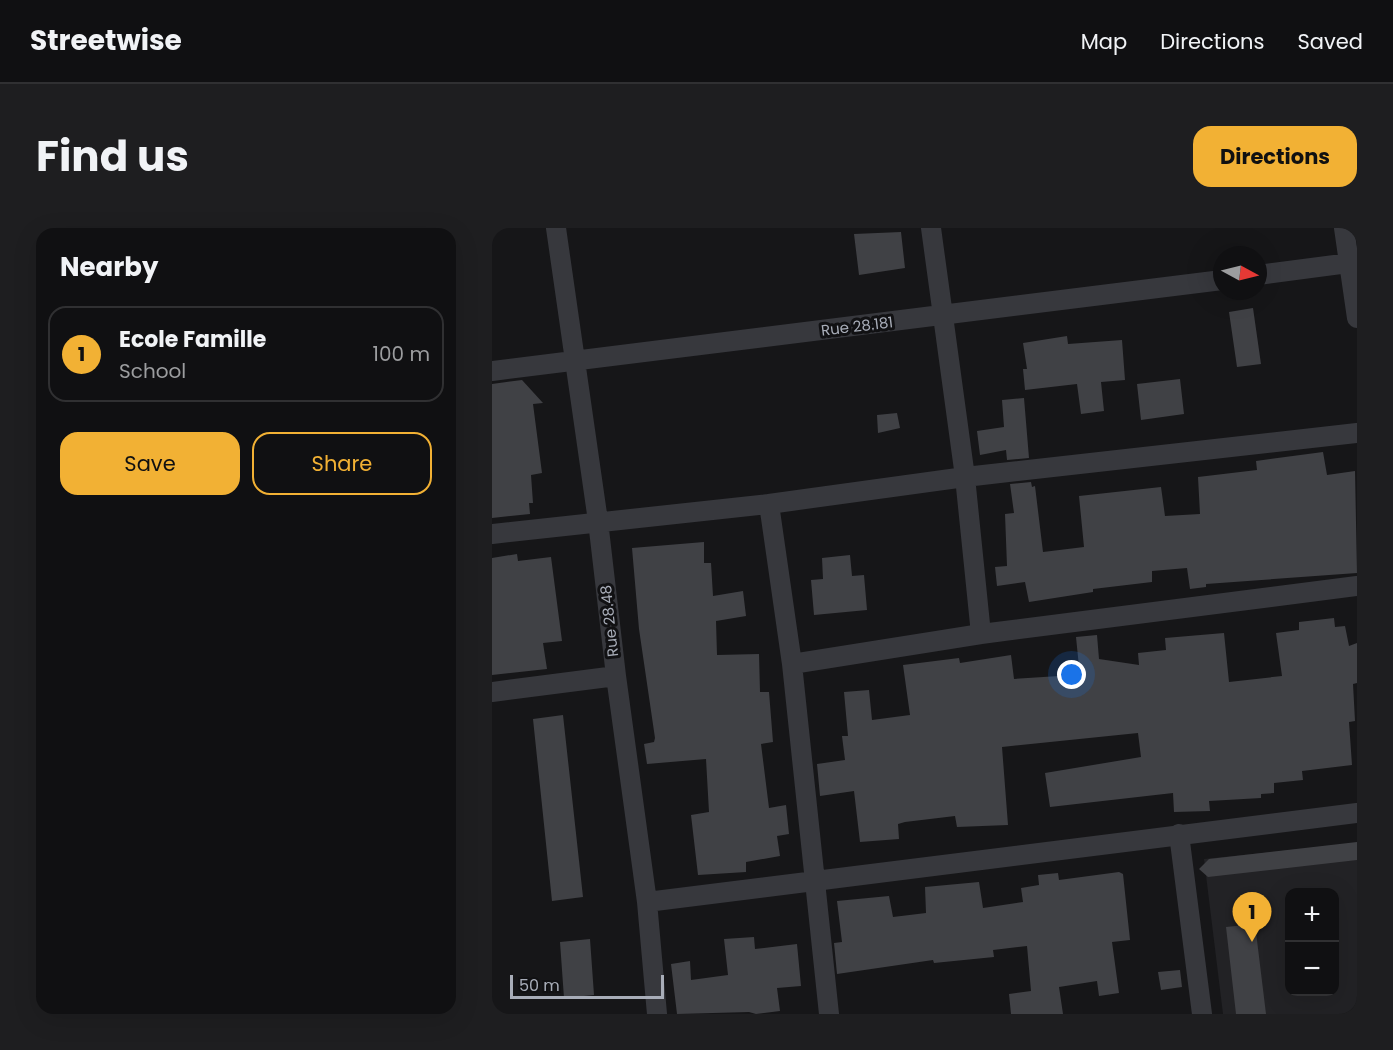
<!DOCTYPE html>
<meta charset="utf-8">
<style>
body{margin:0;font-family:Poppins,sans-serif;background:#1e1e20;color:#f1f3f6}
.controls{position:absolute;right:18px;bottom:18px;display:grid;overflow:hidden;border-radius:12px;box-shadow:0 6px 24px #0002}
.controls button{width:54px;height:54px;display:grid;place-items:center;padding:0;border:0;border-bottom:2px solid #303032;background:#101012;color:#f1f3f6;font:30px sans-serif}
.compass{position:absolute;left:721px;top:18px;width:54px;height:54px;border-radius:50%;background:#101012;box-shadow:0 6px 24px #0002;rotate:97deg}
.scale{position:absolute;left:18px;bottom:15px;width:154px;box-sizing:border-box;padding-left:6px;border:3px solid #a8adb8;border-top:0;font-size:16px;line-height:21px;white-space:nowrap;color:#a8adb8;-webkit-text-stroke:4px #111113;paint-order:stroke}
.you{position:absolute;left:580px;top:447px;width:21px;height:21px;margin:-15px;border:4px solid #fff;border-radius:50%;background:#1a73e8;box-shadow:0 0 0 9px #1a73e833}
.badge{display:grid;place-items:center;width:39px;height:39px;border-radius:50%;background:#f2b134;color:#111;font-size:20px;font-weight:700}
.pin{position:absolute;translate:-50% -50px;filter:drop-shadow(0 2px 3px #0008)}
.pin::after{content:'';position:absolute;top:32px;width:21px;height:18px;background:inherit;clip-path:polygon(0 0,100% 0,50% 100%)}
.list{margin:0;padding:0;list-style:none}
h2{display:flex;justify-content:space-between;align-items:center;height:78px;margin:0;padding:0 24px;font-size:26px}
h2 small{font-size:20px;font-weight:400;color:#9c9d9f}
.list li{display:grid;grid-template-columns:39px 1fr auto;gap:18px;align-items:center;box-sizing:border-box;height:96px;margin:0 12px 12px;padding:0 12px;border:2px solid #303032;border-radius:18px}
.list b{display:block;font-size:22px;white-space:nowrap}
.list p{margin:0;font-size:20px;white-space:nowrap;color:#9c9d9f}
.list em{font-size:20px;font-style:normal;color:#9c9d9f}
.actions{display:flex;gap:12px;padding:18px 24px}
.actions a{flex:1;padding:14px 0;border:2px solid #f2b134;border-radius:18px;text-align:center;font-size:21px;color:#f2b134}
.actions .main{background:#f2b134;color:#111}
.map{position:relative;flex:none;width:865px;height:786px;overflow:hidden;border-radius:18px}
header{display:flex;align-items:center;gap:36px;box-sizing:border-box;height:84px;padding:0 30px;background:#101012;border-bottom:2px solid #303032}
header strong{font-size:28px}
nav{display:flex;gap:33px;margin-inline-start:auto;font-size:21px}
.intro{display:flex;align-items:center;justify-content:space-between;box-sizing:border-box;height:144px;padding:0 36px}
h1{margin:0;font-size:42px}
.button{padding:15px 27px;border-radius:18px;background:#f2b134;color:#111;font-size:21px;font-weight:700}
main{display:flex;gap:36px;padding:0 36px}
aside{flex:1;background:#101012;border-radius:18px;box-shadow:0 6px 24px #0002}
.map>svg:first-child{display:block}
.built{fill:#222225;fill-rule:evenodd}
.building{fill:#404145}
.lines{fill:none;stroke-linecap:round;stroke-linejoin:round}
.street{stroke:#37383d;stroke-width:20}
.labels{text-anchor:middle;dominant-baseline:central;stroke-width:6;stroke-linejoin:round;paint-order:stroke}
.street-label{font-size:15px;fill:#a8adb8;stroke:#111113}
</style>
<header>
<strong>Streetwise</strong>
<nav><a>Map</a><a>Directions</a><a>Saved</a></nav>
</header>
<div class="intro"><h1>Find us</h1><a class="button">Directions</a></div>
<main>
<aside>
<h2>Nearby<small></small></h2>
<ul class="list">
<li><span class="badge">1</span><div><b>Ecole Famille</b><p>School</p></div><em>100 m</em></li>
</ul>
<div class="actions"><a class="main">Save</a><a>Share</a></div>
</aside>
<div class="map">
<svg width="865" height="786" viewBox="0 0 865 786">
<rect width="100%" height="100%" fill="#161618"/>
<path class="built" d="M865,615V786H731L712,631ZM798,664H842V764H798Z"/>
<path class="building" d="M409,4L413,40L367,47L362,6Z
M761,80L769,136L745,139L737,84Z
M575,108L576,116L630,112L633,152L609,154L612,183L589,186L585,156L533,162L531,141H535L531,115Z
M688,151L692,186L649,192L645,156Z
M30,152L51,175L41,176L50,245L39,247L41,275H37L38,286L0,290V156Z
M532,170L537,230L515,232L514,222L488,227L485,203L512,199L510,172Z
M405,185L408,200L386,205L385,187Z
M831,224L835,247L863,243L865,345L714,356V359L698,361L695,340L660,343V354L601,361V364L537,374L533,354L505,358L503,339L515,338L513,286L522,285L518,256L539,254L540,259L543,258L551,324L592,319L587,268L669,259L673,288L708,286L706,249L765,242L764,233Z
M212,314V335H219L221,368L251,363L254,388L224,393L225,427L267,426L268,464H277L281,514L269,516L277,580L294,577L297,606L285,608L288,628L254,634V644L206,647L199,587L217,584L214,531L155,536L152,516L162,514L163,510L147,401L140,320Z
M25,326L26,333L59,329L70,413L51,415L55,441L0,447V330Z
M358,327L360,348L372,347L375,382L322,387L319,352L331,351L330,330Z
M842,390L843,399L853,398L857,418L865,415V455L861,456L863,493L857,494L860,537L810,543L811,552L782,555V565L769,566V570L717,573L718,583L682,584L681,565L558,579L553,545L649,529L646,505L510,519L516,597L465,599L463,588L413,594L406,596L407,611L368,614L362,563L328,568L325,536L353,532L350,508H356L352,464L377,462L380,492L418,487L411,437L467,430L468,435L519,427L522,451L567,448L566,441L587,439L584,409L605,407L607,431L647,437L646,425L674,422L673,410L732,405L737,454L790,448L784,405L807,402V394Z
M71,487L91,669L60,673L41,491Z
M865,614V632L716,649L707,641L717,631Z
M627,644L631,646L638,712L620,714L627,765L607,768L605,753L567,759L571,786H519L517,766L539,763L535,718L501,722L502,729L442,735L441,732L345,746L342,715L350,714L345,673L397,668L401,689L434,685L433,659L487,654L491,680L531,674L529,660L547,657L546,647L566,645L567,652Z
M763,696L774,786H744L734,699Z
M262,709L263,721L305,716L309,758L285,760L288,783L264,786L257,784L185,786L179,736L198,733L199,752L236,747L232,711Z
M98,711L102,767L72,770L68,714Z
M688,742L690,759L669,762L666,744Z"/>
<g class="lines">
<path class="street" d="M64,0L106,293L124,448L155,674L165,786
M439,0L473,249L489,406
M852,0L865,90
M766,47L865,34
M0,143L730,52
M277,276L300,436L337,786
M0,306L277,276L473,249L865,205
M300,436L489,406L865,358
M0,464L124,448
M687,606L710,786
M155,674L865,585"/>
</g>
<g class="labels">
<g class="street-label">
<text transform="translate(365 98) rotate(-7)">Rue 28.181</text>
<text transform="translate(117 393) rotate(-96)">Rue 28.48</text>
</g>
</g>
</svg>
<div class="controls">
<button>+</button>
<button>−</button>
</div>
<svg class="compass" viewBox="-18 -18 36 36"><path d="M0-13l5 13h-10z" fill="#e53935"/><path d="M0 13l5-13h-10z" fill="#9c9d9f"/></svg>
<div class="scale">50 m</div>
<div class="you"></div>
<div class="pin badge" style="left:760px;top:714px">1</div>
</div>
</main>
